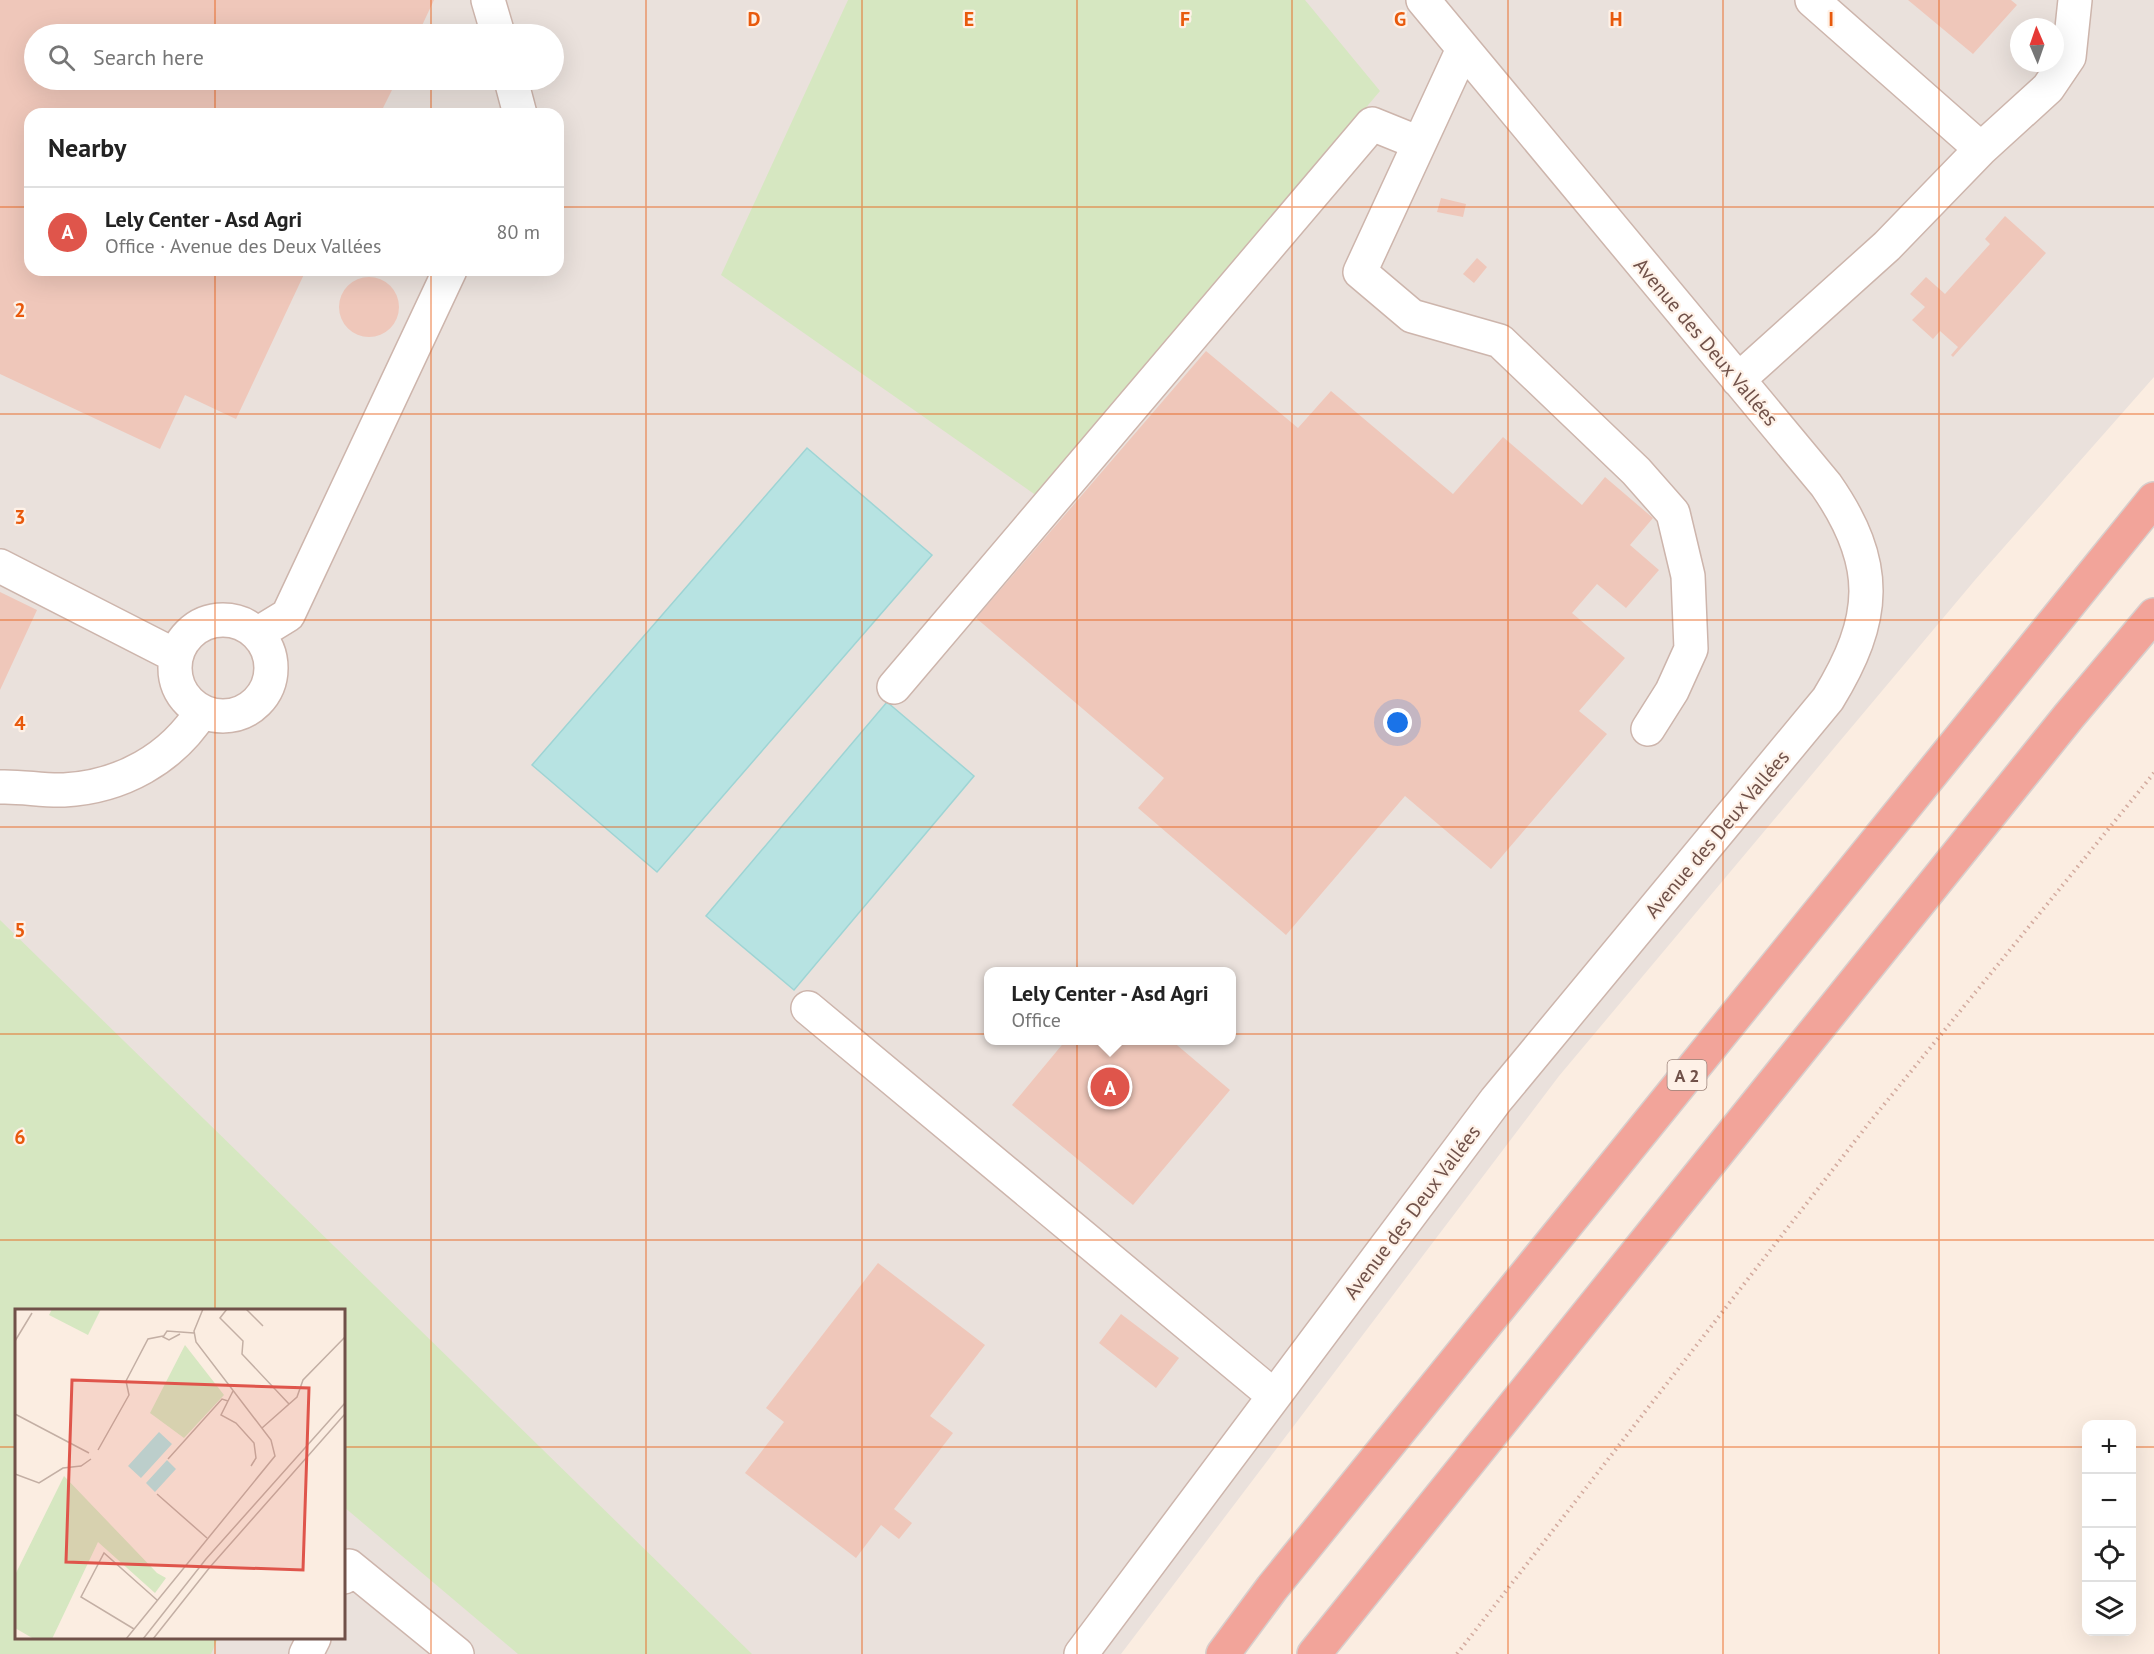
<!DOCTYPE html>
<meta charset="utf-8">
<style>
body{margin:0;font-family:"PT Sans",sans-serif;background:#f6f6f6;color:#222}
.controls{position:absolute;right:18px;bottom:18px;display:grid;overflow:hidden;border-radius:12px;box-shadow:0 6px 24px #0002}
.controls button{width:54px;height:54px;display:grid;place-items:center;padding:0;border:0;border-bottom:2px solid #e0e0e0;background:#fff;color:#222;font:30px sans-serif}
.compass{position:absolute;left:2010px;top:18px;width:54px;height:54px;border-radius:50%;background:#fff;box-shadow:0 6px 24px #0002;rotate:358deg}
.you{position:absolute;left:1398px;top:723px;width:21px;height:21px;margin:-15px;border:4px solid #fff;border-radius:50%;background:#1a73e8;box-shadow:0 0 0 9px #1a73e833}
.badge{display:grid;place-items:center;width:39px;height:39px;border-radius:50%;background:#df554b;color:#fff;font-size:20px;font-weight:700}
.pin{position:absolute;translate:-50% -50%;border:3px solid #fff;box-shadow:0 2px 6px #0006}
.popup{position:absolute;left:984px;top:967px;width:252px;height:78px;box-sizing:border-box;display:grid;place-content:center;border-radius:12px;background:#fff;filter:drop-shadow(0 2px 4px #0005);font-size:20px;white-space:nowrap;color:#767676}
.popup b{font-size:22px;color:#222}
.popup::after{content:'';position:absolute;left:50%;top:100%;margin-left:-12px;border:12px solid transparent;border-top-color:#fff}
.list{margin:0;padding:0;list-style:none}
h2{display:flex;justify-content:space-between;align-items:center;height:78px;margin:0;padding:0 24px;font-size:26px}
h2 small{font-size:20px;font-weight:400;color:#767676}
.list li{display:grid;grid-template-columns:39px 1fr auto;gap:18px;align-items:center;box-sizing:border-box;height:90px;padding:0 24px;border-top:2px solid #e0e0e0}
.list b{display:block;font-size:22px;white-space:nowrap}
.list p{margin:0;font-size:20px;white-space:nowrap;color:#767676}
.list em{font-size:20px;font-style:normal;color:#767676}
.icon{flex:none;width:33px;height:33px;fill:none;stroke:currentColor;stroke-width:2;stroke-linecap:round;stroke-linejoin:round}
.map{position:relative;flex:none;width:2154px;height:1654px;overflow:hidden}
.search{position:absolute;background:#fff;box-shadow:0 6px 24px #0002;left:24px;top:24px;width:540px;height:66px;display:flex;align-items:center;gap:15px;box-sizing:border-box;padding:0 21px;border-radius:33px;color:#767676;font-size:22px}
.panel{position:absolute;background:#fff;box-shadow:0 6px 24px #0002;left:24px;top:108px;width:540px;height:168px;border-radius:18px}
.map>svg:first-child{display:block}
.industrial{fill:#eae1dc;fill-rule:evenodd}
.green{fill:#d6e7c1}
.water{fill:#b7e3e2;stroke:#9ed4d4;stroke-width:1.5}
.building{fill:#efc7ba}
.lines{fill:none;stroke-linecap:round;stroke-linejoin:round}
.minor-casing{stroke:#cdb5ac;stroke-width:36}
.highway-casing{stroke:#d7cecc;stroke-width:36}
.path{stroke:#d3aa9e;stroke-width:4;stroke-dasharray:1.5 4.5;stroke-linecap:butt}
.minor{stroke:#fff;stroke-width:33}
.highway{stroke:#f2a49a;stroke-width:33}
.grid{fill:none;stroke:#e8590c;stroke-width:1.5;stroke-opacity:0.55}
.labels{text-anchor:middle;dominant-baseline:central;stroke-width:4.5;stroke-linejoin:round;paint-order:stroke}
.shield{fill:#fef1e7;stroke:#9b8178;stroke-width:1.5}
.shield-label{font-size:18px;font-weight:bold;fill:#705149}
.street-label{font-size:20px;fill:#705149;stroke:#fef1e7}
.inset-road{fill:none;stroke:#c3afa4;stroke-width:1.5}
.view{fill:#df554b;fill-opacity:0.15;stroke:#df554b;stroke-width:3}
.inset-edge{fill:none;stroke:#705149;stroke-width:3}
.grid-label{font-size:20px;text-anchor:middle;font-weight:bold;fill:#e8590c;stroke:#fef1e7;stroke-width:4.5;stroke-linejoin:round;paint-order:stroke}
</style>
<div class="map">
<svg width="2154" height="1654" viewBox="0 0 2154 1654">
<rect width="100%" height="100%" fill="#fbede1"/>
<path class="industrial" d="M0,0H2154V377L1975,580L1559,1076L1121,1654H0ZM2019,27H2055V63H2019ZM34,34H554V80H34ZM30,114H558V270H30ZM988,972H1232V1040H988ZM16,1310H344V1638H16Z"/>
<path class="green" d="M848,0H1305L1380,91L1037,496L721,275Z
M0,920L752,1654H518L344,1507V1310H16V1638H218L211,1654H0Z"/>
<path class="water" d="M807,448L932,555L657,872L532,765Z
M887,702L974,776L794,990L706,916Z"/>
<path class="building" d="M0,0H434L418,34H34V80H397L380,114H30V270H306L236,419L185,395L160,449L0,374Z
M1908,0H2011L2017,5L1973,54Z
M1441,198L1466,204L1463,217L1437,212Z
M2005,216L2046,253L1953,357L1951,355L1958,347L1940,331L1933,339L1912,320L1925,307L1910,294L1926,277L1945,294L1990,244L1985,239Z
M1477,258L1487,267L1474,283L1463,274Z
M339 307a30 30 0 1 1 60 0a30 30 0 1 1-60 0Z
M1206,351L1298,428L1331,391L1453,494L1503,437L1582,505L1605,477L1653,518L1630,545L1659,570L1626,608L1597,584L1572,613L1625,658L1579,711L1607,734L1491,869L1405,796L1286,935L1138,808L1164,778L976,618Z
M0,592L37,610L0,690Z
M1066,1040H1171L1230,1090L1133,1205L1012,1105Z
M878,1263L985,1345L930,1416L953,1433L894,1509L912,1523L899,1539L881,1525L856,1558L745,1473L784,1422L766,1408Z
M1121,1314L1179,1358L1156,1388L1099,1343Z"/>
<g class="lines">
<g class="minor-casing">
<path id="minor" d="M488,0L498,34
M1812,0L1981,149
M1463,49L1360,272L1412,316L1500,341L1636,471L1673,513L1688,576L1691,649L1672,691L1648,729
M511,80L520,114
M1738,380L1887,246L1981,149L2048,88L2069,57L2075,0
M0,566L176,656
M175 668a48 48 0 1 1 96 0a48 48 0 1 1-96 0Z
M257,634L288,615L450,270
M894,687L1372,124L1419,143
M0,787C21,786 43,791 64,790C121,787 172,759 202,711
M808,1008L1274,1396
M344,1577L349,1566L457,1654
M306,1654L314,1638
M1081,1654L1496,1100L1828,699C1877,619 1881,564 1826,485L1423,0"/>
</g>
<g class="highway-casing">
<path id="highway" d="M1223,1654L1272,1588L2154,499
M1314,1654L2069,716L2154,615"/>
</g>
<path class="path" d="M1457,1654L1869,1123L2154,773"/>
<use href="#minor" class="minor"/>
<use href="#highway" class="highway"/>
</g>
<path class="grid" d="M215,0V34M431,0V34M646,0V1654M862,0V1654M1077,0V1654M1292,0V1654M1508,0V1654M1723,0V1654M1939,0V1654M215,80V114M431,80V114M0,207H30M558,207H2154M215,270V1310M431,270V1654M0,414H2154M0,620H2154M0,827H2154M0,1034H2154M0,1240H2154M0,1447H16M344,1447H2086M2132,1447H2154M215,1638V1654"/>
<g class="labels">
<rect class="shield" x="1667.5" y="1060" width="39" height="30" rx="4.5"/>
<g class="shield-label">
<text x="1687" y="1075">A 2</text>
</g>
<g class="street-label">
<text transform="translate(1706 342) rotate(50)">Avenue des Deux Vallées</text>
<text transform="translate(1717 834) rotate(-50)">Avenue des Deux Vallées</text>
<text transform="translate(1412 1212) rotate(-53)">Avenue des Deux Vallées</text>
</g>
</g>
<g transform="translate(15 1309)">
<rect width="330" height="330" fill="#fbede1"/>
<path d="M37,0H86L73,26L34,6ZM170,36L209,86L169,129L135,104ZM49,167L142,264L151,269L140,284L83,233L37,330H19L0,319V266Z" fill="#d6e7c1"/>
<path d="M144,123L157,135L126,169L113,157ZM152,151L161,160L140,183L131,174Z" fill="#b7e3e2"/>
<path class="inset-road" d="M212,0L205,9L228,32L227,45L274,95M231,0L248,17M165,25L154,31L148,28L152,22L179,24M0,32L17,4M218,82L206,106L221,114L239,134L241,149L236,157M0,105L74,144M247,119L282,88L288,71L330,28M83,141L114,86L111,72L133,30L148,27M153,150L207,90L213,92M0,165L24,174L48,159L66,157L76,150M142,185L192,229M119,320L66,288L89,244L142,291M111,330L260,147L256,131L181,33L179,22L188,0M128,330L191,250L330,94M138,330L195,258L330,105"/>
<path class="view" d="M57,71L294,79L288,261L51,253Z"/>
<rect width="330" height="330" class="inset-edge"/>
</g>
<g class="grid-label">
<text x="754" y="26">D</text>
<text x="969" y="26">E</text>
<text x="1185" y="26">F</text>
<text x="1400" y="26">G</text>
<text x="1616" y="26">H</text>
<text x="1831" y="26">I</text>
<text x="20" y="317">2</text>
<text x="20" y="524">3</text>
<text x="20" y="730">4</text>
<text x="20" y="937">5</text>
<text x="20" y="1144">6</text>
</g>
</svg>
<div class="controls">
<button>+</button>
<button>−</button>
<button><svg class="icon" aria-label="locate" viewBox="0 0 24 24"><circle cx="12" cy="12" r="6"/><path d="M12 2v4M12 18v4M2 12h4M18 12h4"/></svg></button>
<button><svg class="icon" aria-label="layers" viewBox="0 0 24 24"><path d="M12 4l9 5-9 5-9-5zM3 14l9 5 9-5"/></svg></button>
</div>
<svg class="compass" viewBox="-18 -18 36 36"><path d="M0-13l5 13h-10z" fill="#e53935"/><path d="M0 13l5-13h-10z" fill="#767676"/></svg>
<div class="you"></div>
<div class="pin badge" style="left:1110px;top:1087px">A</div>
<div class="popup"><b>Lely Center - Asd Agri</b>Office</div>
<div class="search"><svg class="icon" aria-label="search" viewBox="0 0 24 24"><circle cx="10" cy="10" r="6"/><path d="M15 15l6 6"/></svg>Search here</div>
<section class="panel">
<h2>Nearby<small></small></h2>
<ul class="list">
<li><span class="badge">A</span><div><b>Lely Center - Asd Agri</b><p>Office · Avenue des Deux Vallées</p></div><em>80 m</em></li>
</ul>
</section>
</div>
